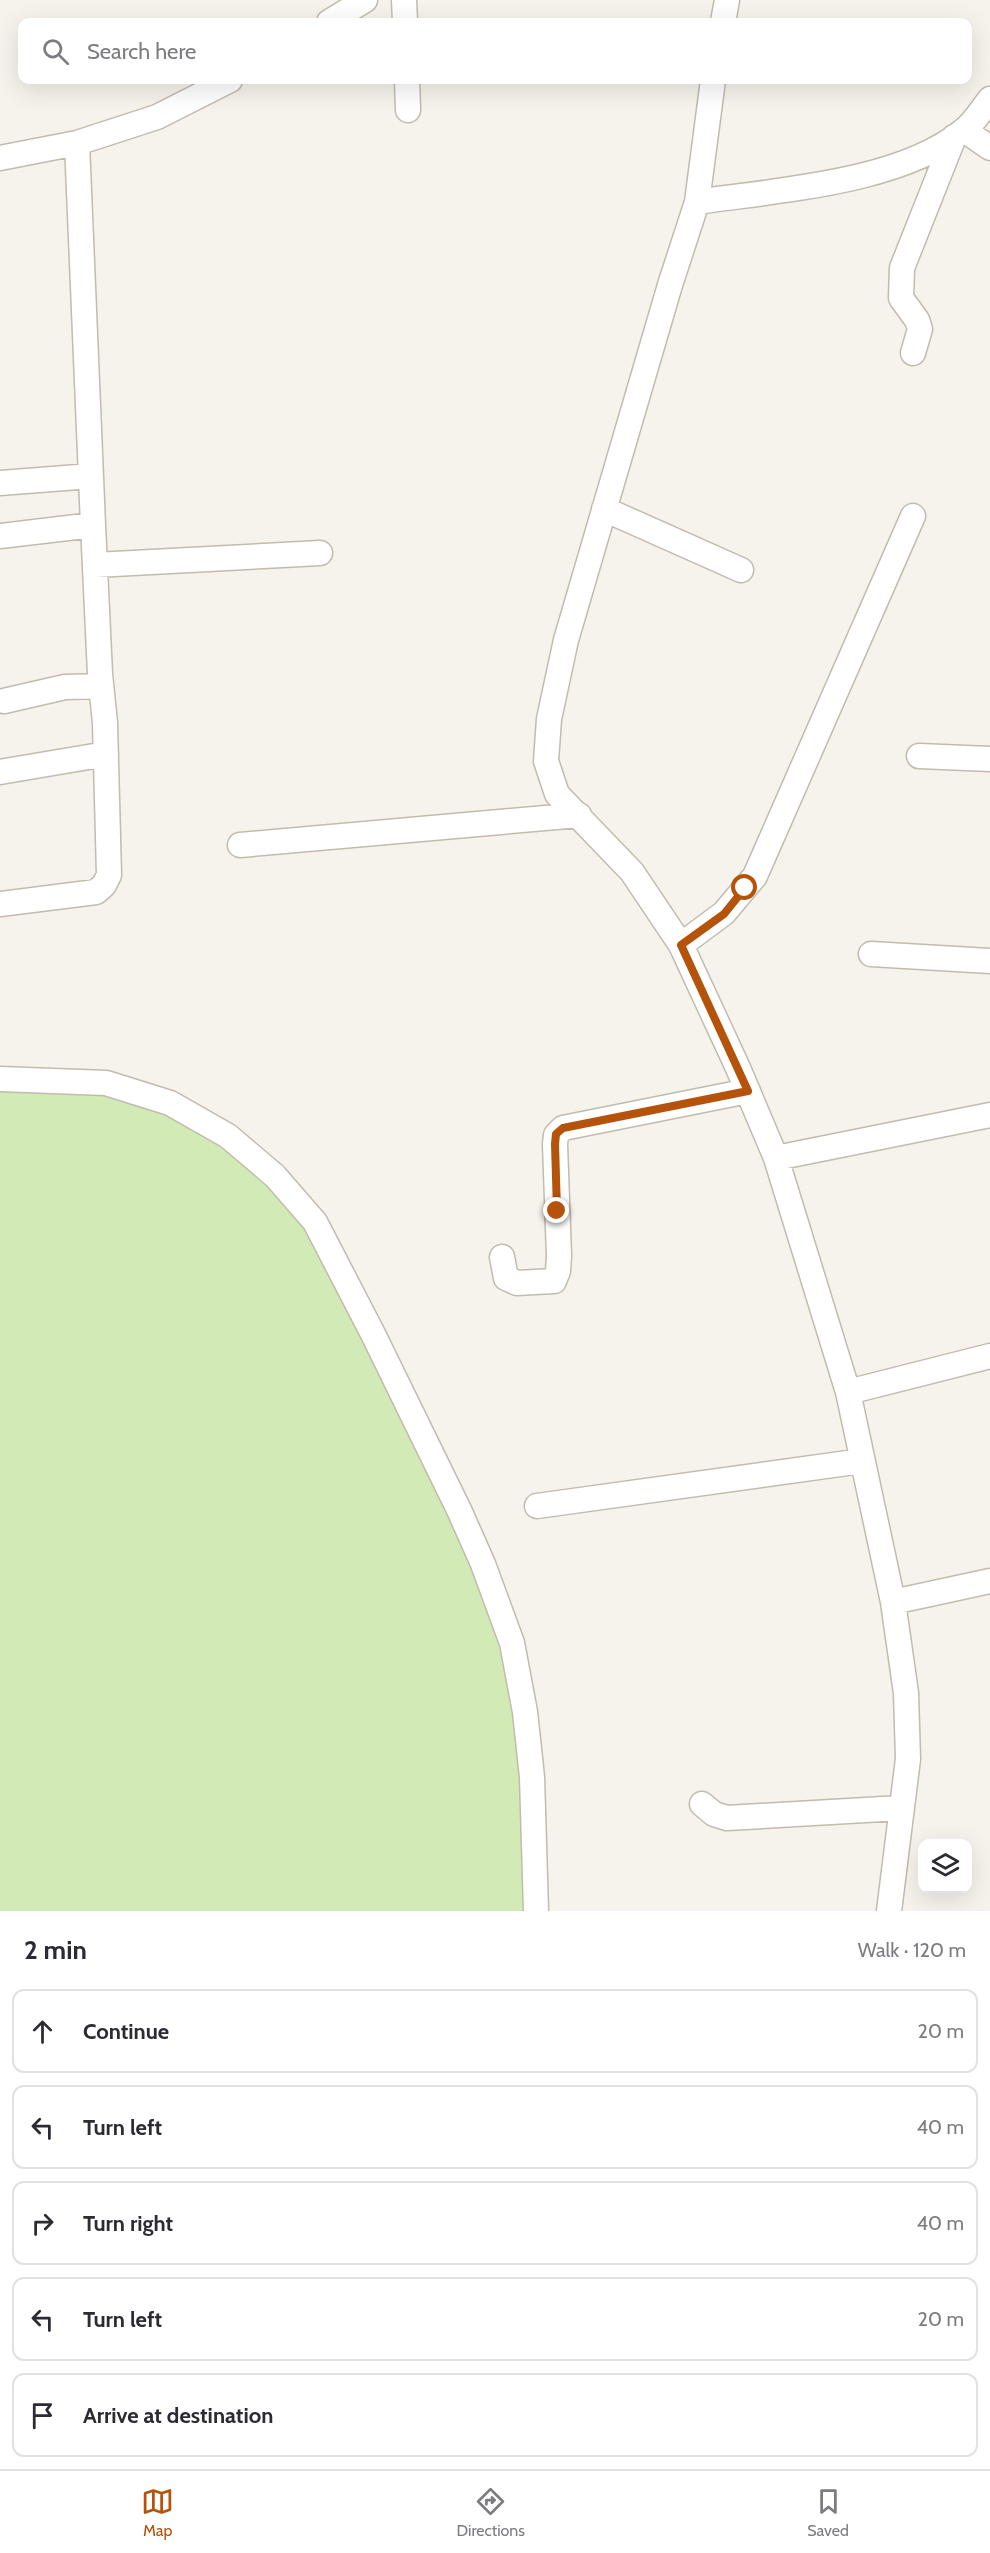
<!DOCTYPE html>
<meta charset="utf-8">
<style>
body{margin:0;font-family:Cabin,sans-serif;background:#f7f7f7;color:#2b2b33}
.controls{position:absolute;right:18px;bottom:18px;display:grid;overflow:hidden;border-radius:12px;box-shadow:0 6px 24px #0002}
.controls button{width:54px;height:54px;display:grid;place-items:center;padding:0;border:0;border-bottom:2px solid #e1e1e2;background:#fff;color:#2b2b33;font:30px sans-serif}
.stop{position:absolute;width:18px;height:18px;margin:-14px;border:4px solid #b45309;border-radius:50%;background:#fff}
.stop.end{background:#b45309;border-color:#fff;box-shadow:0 2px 6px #0008}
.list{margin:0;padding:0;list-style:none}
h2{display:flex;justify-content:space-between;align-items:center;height:78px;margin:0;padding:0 24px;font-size:26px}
h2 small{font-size:20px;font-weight:400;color:#7c7c81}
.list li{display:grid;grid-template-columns:39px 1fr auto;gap:18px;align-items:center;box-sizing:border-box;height:84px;margin:0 12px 12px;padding:0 12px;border:2px solid #e1e1e2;border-radius:12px}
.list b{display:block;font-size:22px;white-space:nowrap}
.list em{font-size:20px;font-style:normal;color:#7c7c81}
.icon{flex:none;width:33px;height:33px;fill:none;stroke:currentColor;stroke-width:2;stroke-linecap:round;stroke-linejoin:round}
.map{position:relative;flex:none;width:990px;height:1911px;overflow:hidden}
.search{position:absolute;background:#fff;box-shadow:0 6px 24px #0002;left:18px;right:18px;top:18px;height:66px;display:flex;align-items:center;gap:15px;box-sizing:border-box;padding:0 21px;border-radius:12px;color:#7c7c81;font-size:22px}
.sheet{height:558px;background:#fff}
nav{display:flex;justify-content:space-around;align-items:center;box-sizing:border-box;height:84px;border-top:2px solid #e1e1e2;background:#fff;font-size:16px;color:#7c7c81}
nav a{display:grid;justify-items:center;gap:3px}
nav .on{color:#b45309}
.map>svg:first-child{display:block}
.green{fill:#d2eab5}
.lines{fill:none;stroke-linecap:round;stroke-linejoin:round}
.minor-casing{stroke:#c2bbae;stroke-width:27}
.minor{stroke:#fff;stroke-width:24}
.route{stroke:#b45309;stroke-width:8}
</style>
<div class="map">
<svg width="990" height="1911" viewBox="0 0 990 1911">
<rect width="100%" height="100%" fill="#f6f3ec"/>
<path class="green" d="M0,1090L106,1093L166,1113L223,1146L266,1182L304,1227L336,1286L449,1517L476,1575L502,1645L519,1746L526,1911H0Z"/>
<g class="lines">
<g class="minor-casing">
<path id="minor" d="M404,0L405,22
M329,22L365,0
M723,22L727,0
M407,80L408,110
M713,80L697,202L670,285L566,640L549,719L546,761L557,794L632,872L681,945L738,1068L776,1158L848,1392L893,1602L906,1693L908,1759L889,1911
M964,130L990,148
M0,158L77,143L157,117L230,80
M697,202C777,190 899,183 963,131C974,123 982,109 990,99
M913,353L920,329L917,320L901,298L902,268L954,137
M0,483L91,476
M604,509L741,570
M0,536L93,525
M95,565L320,553
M4,701L65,687L101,686
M919,756L990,759
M0,772L106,754
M240,845L579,815
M0,904L96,892L104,885L109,875L105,723L100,674L93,525L77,143
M681,945L724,913L755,876L913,516
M871,954L990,961
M0,1079L106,1083L170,1103L228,1136L275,1176L315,1222L373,1334L460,1512L483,1564L512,1643L525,1712L532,1777L536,1911
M776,1158L990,1115
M502,1257L506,1278L517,1283L554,1281L558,1271L559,1256L555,1144L556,1135L563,1128L748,1091
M848,1392L990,1356
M537,1506L862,1461
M893,1602L990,1581
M702,1804L714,1814L727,1818L900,1808"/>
</g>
<use href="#minor" class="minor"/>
</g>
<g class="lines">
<path class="route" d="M557,1211L555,1144L556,1134L563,1128L748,1091L681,945L724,914L745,888"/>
</g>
</svg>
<div class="controls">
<button><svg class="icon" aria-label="layers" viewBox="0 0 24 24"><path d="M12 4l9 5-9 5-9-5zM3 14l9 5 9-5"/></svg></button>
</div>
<div class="stop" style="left:745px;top:888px"></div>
<div class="stop end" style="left:557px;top:1211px"></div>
<div class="search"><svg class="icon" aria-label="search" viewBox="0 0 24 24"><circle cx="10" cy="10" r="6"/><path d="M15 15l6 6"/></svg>Search here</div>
</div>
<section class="sheet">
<h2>2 min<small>Walk · 120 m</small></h2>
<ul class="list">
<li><svg class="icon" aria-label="ahead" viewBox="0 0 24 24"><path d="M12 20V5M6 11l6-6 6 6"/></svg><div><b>Continue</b></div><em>20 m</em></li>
<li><svg class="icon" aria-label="left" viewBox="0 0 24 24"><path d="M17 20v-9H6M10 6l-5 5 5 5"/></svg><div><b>Turn left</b></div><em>40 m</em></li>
<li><svg class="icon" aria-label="right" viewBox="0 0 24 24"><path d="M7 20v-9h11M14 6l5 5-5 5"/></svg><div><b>Turn right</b></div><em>40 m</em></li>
<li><svg class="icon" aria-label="left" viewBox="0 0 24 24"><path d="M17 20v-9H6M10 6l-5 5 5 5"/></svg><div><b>Turn left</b></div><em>20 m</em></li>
<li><svg class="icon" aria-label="arrive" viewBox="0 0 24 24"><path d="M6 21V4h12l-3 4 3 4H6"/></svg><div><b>Arrive at destination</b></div></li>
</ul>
</section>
<nav>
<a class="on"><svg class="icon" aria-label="map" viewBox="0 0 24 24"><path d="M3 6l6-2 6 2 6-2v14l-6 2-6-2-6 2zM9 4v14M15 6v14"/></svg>Map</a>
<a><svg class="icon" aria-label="directions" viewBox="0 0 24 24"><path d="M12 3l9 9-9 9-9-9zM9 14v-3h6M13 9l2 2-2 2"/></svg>Directions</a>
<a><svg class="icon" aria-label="saved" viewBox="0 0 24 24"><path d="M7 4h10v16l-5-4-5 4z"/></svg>Saved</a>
</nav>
